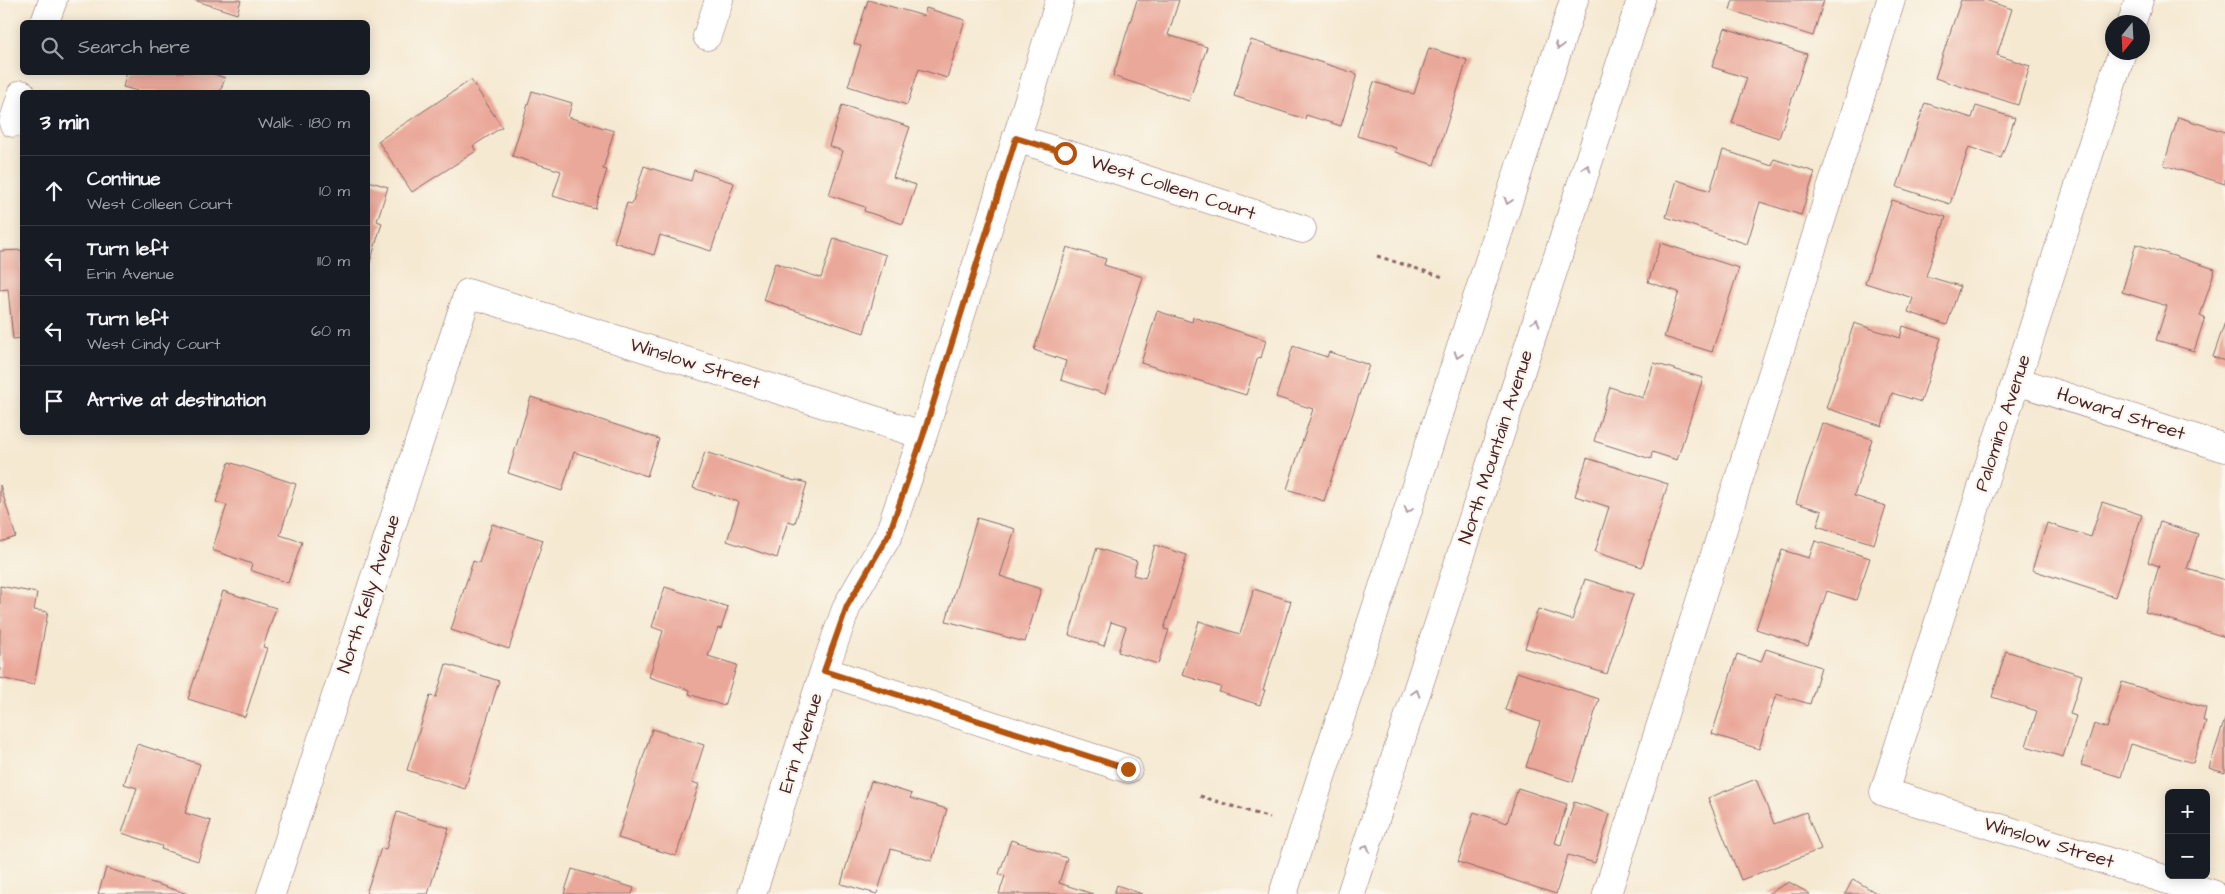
<!DOCTYPE html>
<meta charset="utf-8">
<style>
body{margin:0;font-family:"Architects Daughter",sans-serif;background:#242831;color:#f1f3f6}
.controls{position:absolute;right:15px;bottom:15px;display:grid;overflow:hidden;border-radius:8px;box-shadow:0 2px 12px #0003}
.controls button{width:45px;height:45px;display:grid;place-items:center;padding:0;border:0;border-bottom:1px solid #363941;background:#171b24;color:#f1f3f6;font:25px sans-serif}
.compass{position:absolute;left:2105px;top:15px;width:45px;height:45px;border-radius:50%;background:#171b24;box-shadow:0 2px 12px #0003;rotate:198deg}
.stop{position:absolute;width:15px;height:15px;margin:-11px;border:4px solid #b45309;border-radius:50%;background:#fff}
.stop.end{background:#b45309;border-color:#fff;box-shadow:0 1px 5px #0008}
.list{margin:0;padding:0;list-style:none}
h2{display:flex;justify-content:space-between;align-items:center;height:65px;margin:0;padding:0 20px;font-size:21px}
h2 small{font-size:16px;font-weight:400;color:#9ea1a6}
.list li{display:grid;grid-template-columns:32px 1fr auto;gap:15px;align-items:center;box-sizing:border-box;height:70px;padding:0 20px;border-top:1px solid #363941}
.list b{display:block;font-size:19px;white-space:nowrap}
.list p{margin:0;font-size:16px;white-space:nowrap;color:#9ea1a6}
.list em{font-size:16px;font-style:normal;color:#9ea1a6}
.icon{flex:none;width:28px;height:28px;fill:none;stroke:currentColor;stroke-width:2;stroke-linecap:round;stroke-linejoin:round}
.map{position:relative;flex:none;width:2225px;height:894px;overflow:hidden}
.search{position:absolute;background:#171b24;box-shadow:0 2px 12px #0003;left:20px;top:20px;width:350px;height:55px;display:flex;align-items:center;gap:12px;box-sizing:border-box;padding:0 18px;border-radius:8px;color:#9ea1a6;font-size:19px}
.panel{position:absolute;background:#171b24;box-shadow:0 2px 12px #0003;left:20px;top:90px;width:350px;height:345px;border-radius:8px}
.map>svg:first-child{display:block}
.building{fill:#eaa89a}
.lines{fill:none;stroke-linecap:round;stroke-linejoin:round}
.minor-casing{stroke:#866665;stroke-width:29}
.major-casing{stroke:#866665;stroke-width:29}
.path{stroke:#866665;stroke-width:3;stroke-dasharray:4 4;stroke-linecap:butt}
.minor{stroke:#fff;stroke-width:28}
.major{stroke:#fff;stroke-width:28}
.oneway{stroke:#ae9aa0}
.route{stroke:#b45309;stroke-width:6}
.labels{text-anchor:middle;dominant-baseline:central;stroke-width:4.5;stroke-linejoin:round;paint-order:stroke}
.street-label{font-size:19px;fill:#4a1f2b;stroke:#fbf7ec}
</style>
<div class="map">
<svg width="2225" height="894" viewBox="0 0 2225 894">
<rect width="100%" height="100%" fill="#fbf7ec"/>
<filter id="ink" filterUnits="userSpaceOnUse"><feTurbulence type="fractalNoise" baseFrequency=".02" numOctaves="2"/><feDisplacementMap in="SourceGraphic" scale="10" xChannelSelector="R" yChannelSelector="G"/><feConvolveMatrix kernelMatrix="1 2 1 2 8 2 1 2 1" color-interpolation-filters="sRGB"/></filter>
<filter id="wash" filterUnits="userSpaceOnUse"><feTurbulence type="fractalNoise" baseFrequency=".0096" numOctaves="4" result="noise"/><feDisplacementMap in="SourceGraphic" scale="20" xChannelSelector="R" yChannelSelector="G"/><feGaussianBlur stdDeviation="1.12" result="paint"/><feColorMatrix in="noise" values="0 0 0 0 0 0 0 0 0 0 0 0 0 0 0 0 0 1.4 0 .05"/><feComposite in="paint" operator="in"/></filter>
<g filter="url(#wash)">
<rect width="100%" height="100%" fill="#f5e9d2"/>
<g id="blocks">
<path class="building" d="M194,0H241L237,14Z
M868,0L924,16L926,8L965,20L947,78L919,69L907,105L848,86L861,46L854,44Z
M1137,0H1179L1168,35L1207,47L1189,101L1113,76Z
M1733,0H1824L1813,36L1730,10Z
M1961,0H1985L2012,9L1997,55L2030,66L2018,105L1935,78Z
M1725,28L1807,54L1779,138L1732,123L1747,78L1712,67Z
M1251,40L1357,74L1341,126L1306,115L1305,119L1234,96Z
M1429,48L1467,60L1434,165L1395,152L1396,148L1357,136L1374,82L1414,94Z
M127,72H208L225,78L220,92H141L123,87Z
M471,80L502,127L473,146L476,151L412,192L378,141Z
M532,91L572,103L568,117L614,131L603,169L607,170L595,209L553,196L561,171L512,156Z
M1925,103L1972,118L1976,106L2015,118L2001,158L1969,147L1950,204L1897,187Z
M842,105L910,127L893,177L916,185L903,224L864,211L865,207L829,195L843,151L829,146Z
M2178,117L2225,132V184L2164,165Z
M1723,150L1772,166L1774,159L1815,172L1801,215L1760,202L1747,244L1666,217L1677,180L1710,191Z
M644,166L691,181L694,170L734,183L711,251L660,235L654,255L614,242L627,203L632,204Z
M368,181L388,187L377,221L382,223L368,269Z
M1892,200L1946,217L1926,276L1960,286L1947,325L1908,312L1913,298L1865,283Z
M834,238L886,255L864,333L763,300L775,263L821,278Z
M1661,243L1739,268L1712,352L1664,337L1679,292L1648,282Z
M2136,244L2215,269L2200,316L2205,317L2194,351L2156,340L2167,306L2122,292Z
M1067,247L1106,259L1104,265L1143,277L1105,394L1061,380L1066,361L1034,350Z
M22,250V338L13,339L8,289L0,290V251Z
M1157,311L1192,322L1193,317L1266,340L1261,358L1258,357L1246,395L1141,363Z
M2225,322V361L2213,357Z
M1854,323L1900,338L1903,326L1941,338L1921,402L1892,393L1882,426L1826,408Z
M1293,346L1327,357L1329,352L1369,365L1324,501L1287,489L1313,409L1276,397Z
M1654,363L1703,378L1677,460L1652,452L1651,459L1594,441L1610,387L1643,398Z
M531,397L659,439L647,476L574,452L562,491L508,473Z
M1822,423L1872,439L1854,496L1886,506L1874,544L1817,526L1822,511L1796,503Z
M705,452L795,481L796,480L807,483L795,523L788,521L777,558L727,541L739,502L693,488Z
M1587,458L1668,484L1642,567L1595,552L1609,507L1575,496Z
M229,462L296,484L280,535L302,542L288,583L250,570L252,564L212,550L227,505L216,502Z
M0,485L16,537L0,542Z
M2102,502L2142,515L2115,597L2032,570L2047,523L2091,537Z
M977,518L1015,529L1000,576L1041,589L1025,642L946,621Z
M2160,522L2198,534L2187,569L2225,580V637L2145,612L2159,566L2148,562Z
M492,524L543,540L509,649L451,630L473,561L479,563Z
M1815,541L1870,558L1856,600L1827,591L1808,646L1756,629L1782,550L1809,558Z
M1155,545L1187,555L1164,629L1169,630L1158,664L1118,652L1126,627L1111,622L1104,646L1069,635L1097,548L1137,561L1133,575L1145,578Z
M1585,579L1633,594L1607,674L1525,648L1538,609L1572,620Z
M0,586L37,593L34,610L48,612L34,685L0,678Z
M665,587L728,607L721,629L718,628L708,656L737,665L724,706L689,694L690,690L649,677L663,631L652,627Z
M1254,589L1291,601L1263,690H1265L1260,705L1219,692L1221,687L1182,675L1199,621L1240,634Z
M223,591L276,608L263,647L267,648L245,717L188,699Z
M1766,649L1821,667L1810,704L1776,694L1759,749L1712,734L1737,654L1761,662Z
M2006,651L2082,675L2070,714L2076,716L2063,757L2026,746L2037,711L1992,697Z
M446,664L499,681L465,789L407,770L430,696L436,697Z
M1517,672L1599,699L1573,782L1526,767L1540,722L1505,710Z
M2122,682L2206,708L2203,721H2206L2193,763L2131,744L2121,777L2081,765L2094,724L2107,728Z
M2225,719V773L2209,768Z
M652,729L704,745L692,783L699,784L676,856L618,838Z
M137,744L200,764L185,813L211,821L198,861L161,849L162,846L122,833L137,788L124,784Z
M1756,779L1774,824L1806,812L1821,849L1741,880L1708,798Z
M871,781L912,794L910,798L947,809L932,861L891,849L877,894L841,884Z
M1518,788L1567,804L1555,843L1561,845L1574,802L1610,814L1595,863L1568,855L1556,894L1458,862L1474,812L1507,823Z
M397,812L449,828L428,894H366L381,848L386,849Z
M1011,840L1067,858L1059,883L1093,894H999L1005,876L999,874Z
M106,868L188,894H98Z
M572,869L634,888L632,894H564Z
M1853,879L1878,894H1845Z
M1789,882L1810,894H1767Z
M1117,885L1142,894H1114Z"/>
</g>
</g>
<g filter="url(#ink)">
<use href="#blocks" fill-opacity="0" stroke="#866665" stroke-width="1"/>
<g class="lines">
<g class="minor-casing">
<path id="minor" d="M45,22L53,0
M2132,22L2139,0
M707,36L719,0
M2122,52L1884,792L2213,894
M13,123L22,94
M1016,138L1302,229
M2017,381L2225,448
M824,671L1128,769
M271,894L468,293L923,435
M752,894L824,671L847,606L889,534L923,435L1060,0
M1607,894L1891,0"/>
</g>
<g class="major-casing">
<path id="major" d="M1283,894L1574,0
M1351,894L1641,0"/>
</g>
<path class="path" d="M1377,256L1443,277
M1200,796L1270,818"/>
<use href="#minor" class="minor"/>
<use href="#major" class="major"/>
</g>
<defs><path id="oneway-chevron" d="M-2-3.5L2.5 0L-2 3.5" fill="none" stroke-width="1.6" stroke-linecap="round" stroke-linejoin="round" transform="scale(1.25)"/></defs>
<g class="oneway">
<use href="#oneway-chevron" transform="translate(1559 46) rotate(108)"/>
<use href="#oneway-chevron" transform="translate(1587 168) rotate(-72)"/>
<use href="#oneway-chevron" transform="translate(1508 201) rotate(108)"/>
<use href="#oneway-chevron" transform="translate(1536 322) rotate(-72)"/>
<use href="#oneway-chevron" transform="translate(1458 355) rotate(108)"/>
<use href="#oneway-chevron" transform="translate(1408 510) rotate(108)"/>
<use href="#oneway-chevron" transform="translate(1416 693) rotate(-72)"/>
<use href="#oneway-chevron" transform="translate(1366 848) rotate(-72)"/>
</g>
</g>
<g class="lines" filter="url(#ink)">
<path class="route" d="M1065,153L1016,138L923,436L889,534L847,606L824,671L1128,769"/>
</g>
<g class="labels">
<g class="street-label">
<text transform="translate(1173 188) rotate(18)">West Colleen Court</text>
<text transform="translate(695 364) rotate(17)">Winslow Street</text>
<text transform="translate(2121 414) rotate(18)">Howard Street</text>
<text transform="translate(2003 423) rotate(-72)">Palomino Avenue</text>
<text transform="translate(1496 447) rotate(-72)">North Mountain Avenue</text>
<text transform="translate(369 594) rotate(-72)">North Kelly Avenue</text>
<text transform="translate(801 743) rotate(-72)">Erin Avenue</text>
<text transform="translate(2049 843) rotate(17)">Winslow Street</text>
</g>
</g>
</svg>
<div class="controls">
<button>+</button>
<button>−</button>
</div>
<svg class="compass" viewBox="-18 -18 36 36"><path d="M0-13l5 13h-10z" fill="#e53935"/><path d="M0 13l5-13h-10z" fill="#9ea1a6"/></svg>
<div class="stop" style="left:1065px;top:153px"></div>
<div class="stop end" style="left:1128px;top:769px"></div>
<div class="search"><svg class="icon" aria-label="search" viewBox="0 0 24 24"><circle cx="10" cy="10" r="6"/><path d="M15 15l6 6"/></svg>Search here</div>
<section class="panel">
<h2>3 min<small>Walk · 180 m</small></h2>
<ul class="list">
<li><svg class="icon" aria-label="ahead" viewBox="0 0 24 24"><path d="M12 20V5M6 11l6-6 6 6"/></svg><div><b>Continue</b><p>West Colleen Court</p></div><em>10 m</em></li>
<li><svg class="icon" aria-label="left" viewBox="0 0 24 24"><path d="M17 20v-9H6M10 6l-5 5 5 5"/></svg><div><b>Turn left</b><p>Erin Avenue</p></div><em>110 m</em></li>
<li><svg class="icon" aria-label="left" viewBox="0 0 24 24"><path d="M17 20v-9H6M10 6l-5 5 5 5"/></svg><div><b>Turn left</b><p>West Cindy Court</p></div><em>60 m</em></li>
<li><svg class="icon" aria-label="arrive" viewBox="0 0 24 24"><path d="M6 21V4h12l-3 4 3 4H6"/></svg><div><b>Arrive at destination</b></div></li>
</ul>
</section>
</div>
